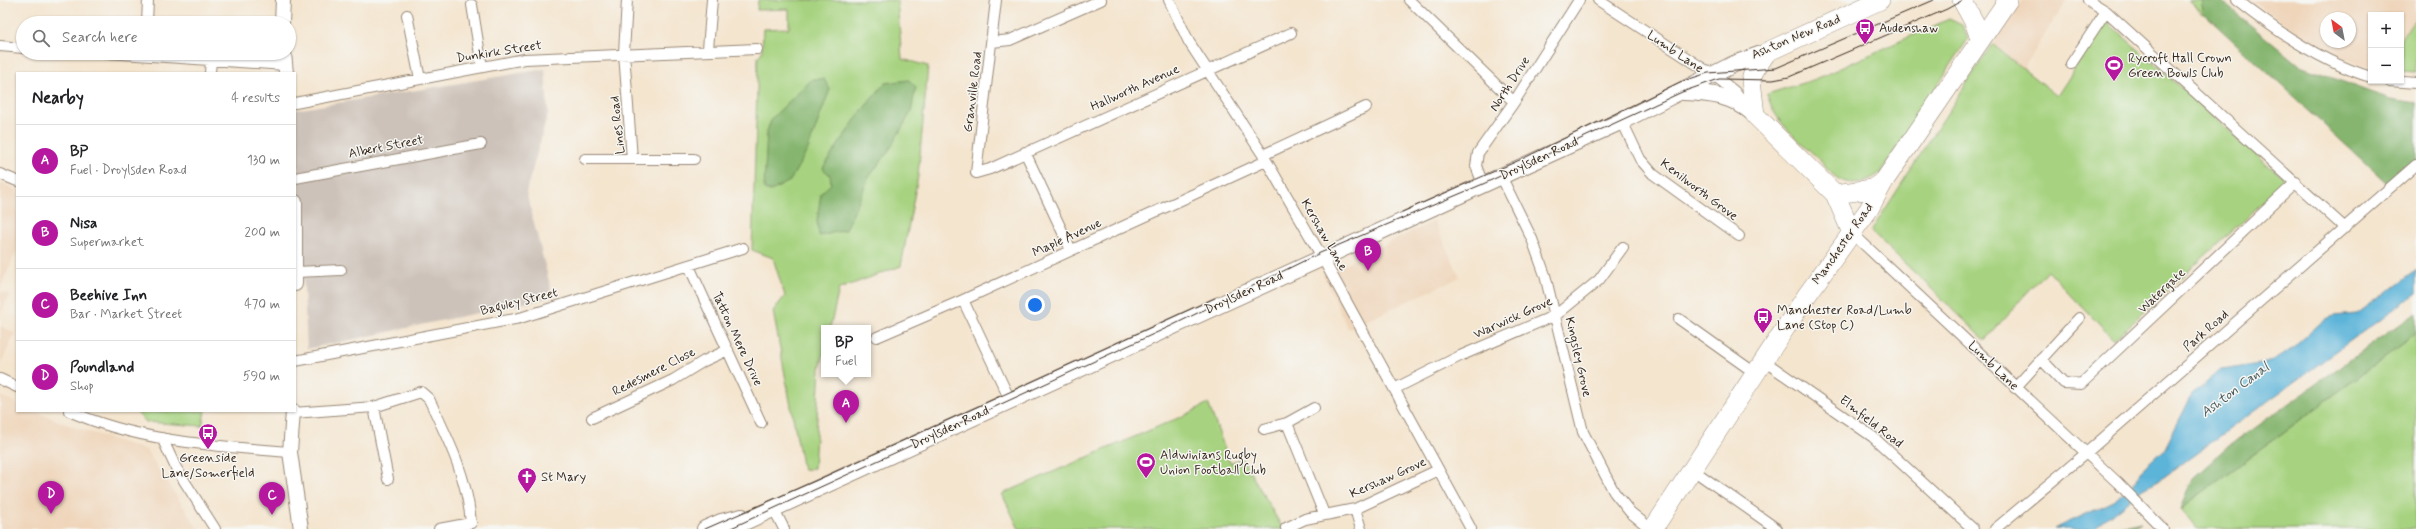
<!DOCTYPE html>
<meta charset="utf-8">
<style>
body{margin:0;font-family:Mynerve,sans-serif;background:#f2f2f2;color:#202124}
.controls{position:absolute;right:12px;top:12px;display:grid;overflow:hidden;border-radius:0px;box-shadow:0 1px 3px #0004}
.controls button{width:36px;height:36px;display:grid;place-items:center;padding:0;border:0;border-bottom:1px solid #e0e0e0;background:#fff;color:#202124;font:20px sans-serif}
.compass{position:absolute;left:2320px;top:12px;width:36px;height:36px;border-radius:50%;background:#fff;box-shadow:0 1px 3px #0004;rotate:328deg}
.you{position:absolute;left:1035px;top:305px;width:14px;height:14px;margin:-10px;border:3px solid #fff;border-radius:50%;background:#1a73e8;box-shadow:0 0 0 6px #1a73e833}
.badge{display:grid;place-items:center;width:26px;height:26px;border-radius:50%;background:#b5179e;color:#fff;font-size:13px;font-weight:700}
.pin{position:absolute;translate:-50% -33px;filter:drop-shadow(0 1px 2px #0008)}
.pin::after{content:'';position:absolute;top:21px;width:14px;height:12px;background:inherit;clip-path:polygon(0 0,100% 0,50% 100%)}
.popup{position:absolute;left:821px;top:325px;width:50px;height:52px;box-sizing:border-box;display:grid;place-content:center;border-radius:0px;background:#fff;filter:drop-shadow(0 1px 3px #0005);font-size:13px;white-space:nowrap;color:#757577}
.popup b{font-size:15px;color:#202124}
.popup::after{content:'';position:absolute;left:50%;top:100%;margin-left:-8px;border:8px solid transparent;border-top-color:#fff}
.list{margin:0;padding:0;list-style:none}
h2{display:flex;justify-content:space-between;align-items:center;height:52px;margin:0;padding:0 16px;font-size:17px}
h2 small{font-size:13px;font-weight:400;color:#757577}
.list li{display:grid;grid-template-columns:26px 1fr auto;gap:12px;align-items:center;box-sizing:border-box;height:72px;padding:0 16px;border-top:1px solid #e0e0e0}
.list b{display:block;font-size:15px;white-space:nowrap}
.list p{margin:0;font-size:13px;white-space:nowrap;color:#757577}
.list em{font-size:13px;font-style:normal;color:#757577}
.icon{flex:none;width:22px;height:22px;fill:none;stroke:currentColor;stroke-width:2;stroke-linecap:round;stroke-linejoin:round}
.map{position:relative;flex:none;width:2416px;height:529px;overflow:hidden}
.search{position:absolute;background:#fff;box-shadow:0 1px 3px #0004;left:16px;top:16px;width:280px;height:44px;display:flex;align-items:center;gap:10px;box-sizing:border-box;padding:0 14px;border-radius:22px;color:#757577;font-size:15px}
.panel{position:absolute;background:#fff;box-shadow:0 1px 3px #0004;left:16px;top:72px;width:280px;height:340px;border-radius:0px}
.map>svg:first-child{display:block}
.built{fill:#efd6bb;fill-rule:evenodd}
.industrial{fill:#cdc2b9}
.green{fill:#a7d380;stroke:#717e4f}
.forest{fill:#85b56e;stroke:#607046}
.water{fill:#5cb4d9;stroke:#4c6f7c}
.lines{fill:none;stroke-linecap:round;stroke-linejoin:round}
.street-casing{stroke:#988876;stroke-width:12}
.secondary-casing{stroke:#988876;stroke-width:16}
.primary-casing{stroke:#988876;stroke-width:18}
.highway-casing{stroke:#988876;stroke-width:20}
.street{stroke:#fff;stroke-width:10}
.secondary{stroke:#fff;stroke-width:14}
.primary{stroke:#fff;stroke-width:16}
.highway{stroke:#fff;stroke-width:19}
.tram{stroke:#3b2a1e;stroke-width:1}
.labels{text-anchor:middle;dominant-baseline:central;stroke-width:3;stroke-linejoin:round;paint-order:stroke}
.poi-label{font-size:13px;fill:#3b2a1e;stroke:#f6f6f2;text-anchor:start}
.street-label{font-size:13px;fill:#3b2a1e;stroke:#f6f6f2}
.water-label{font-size:14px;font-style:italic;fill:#475a5f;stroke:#f6f6f2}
</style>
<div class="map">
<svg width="2416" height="529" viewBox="0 0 2416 529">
<rect width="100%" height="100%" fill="#f6f6f2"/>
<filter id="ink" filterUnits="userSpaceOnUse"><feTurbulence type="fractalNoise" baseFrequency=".025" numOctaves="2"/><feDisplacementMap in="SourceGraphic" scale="8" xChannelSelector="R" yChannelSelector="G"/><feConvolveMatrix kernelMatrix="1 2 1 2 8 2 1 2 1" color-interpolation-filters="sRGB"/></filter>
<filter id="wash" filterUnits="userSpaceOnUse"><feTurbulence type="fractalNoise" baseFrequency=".012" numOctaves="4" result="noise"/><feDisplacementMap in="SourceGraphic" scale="16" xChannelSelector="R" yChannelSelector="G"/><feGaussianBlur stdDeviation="0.9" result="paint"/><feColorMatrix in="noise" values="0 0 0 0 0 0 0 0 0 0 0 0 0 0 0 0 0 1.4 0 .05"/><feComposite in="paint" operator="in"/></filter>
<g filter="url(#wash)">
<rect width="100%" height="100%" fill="#f4e5cf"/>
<path class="built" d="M2023,0H2067L2023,69L1992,44Z
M2251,0H2416V72L2401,71V15H2371V67L2362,66L2312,43ZM2326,18H2350V42H2326Z
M0,182L17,190V250L0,289Z
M1434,221L1460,277L1348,329L1323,274Z
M0,291L10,295L0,314Z
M0,326L15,333L0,366Z
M0,396L17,403V411H34L74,427L146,450L198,529H0Z"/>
<path class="industrial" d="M545,69L548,113L526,192L553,297L307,349L295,110Z"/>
<path class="green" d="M758,0H897L902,59L928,66L918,176L901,266L839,289L830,328H824V352L820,368L814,468L803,470L773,311L785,296L773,258L752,250L758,57L762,52L763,29L789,28V9L757,10Z
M2189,0H2201L2204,14Z
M1949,19L1962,25L1968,39L1880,173C1868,182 1851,187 1837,178C1830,173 1824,165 1818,158C1799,140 1772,120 1767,94L1816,79Z
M2106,21L2286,181L2114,340L2047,270L1985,340L1871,231L1992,44L2057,96Z
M2413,22L2416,24V72L2401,71V40Z
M2416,334V529H2198L2180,509Z
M1208,403L1230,463L1242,458L1283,529H1019L1002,494L1192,412Z
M135,411H205L202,426L146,422Z"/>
<path class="forest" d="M2201,0H2220L2300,66L2390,99L2416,103V160L2388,184L2204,14Z
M812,79H824L830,89L808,149L790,181L771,191L764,189L767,131L772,118Z
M909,80L916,87L911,112L888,152L869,177L846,230L819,236L817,221L821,193L831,184L830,175L823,169L824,166L859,114L885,83Z
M2416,313V334L2180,509L2193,478L2230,445Z
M2141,522L2131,529H2114L2116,528Z"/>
<path class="water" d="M2416,270V293L2164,477L2142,489L2093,529H2054L2114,501L2137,480L2140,472L2164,450L2192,395L2221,370L2267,363L2293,348L2325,319L2333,316L2357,314Z"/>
</g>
<g filter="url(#ink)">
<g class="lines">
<g class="street-casing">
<path id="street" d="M627,0L624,53L632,159H694
M996,0L976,173L990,169L1291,33
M1169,0L1189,42L1263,155L1322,257L1471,529
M1409,0L1514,102
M1598,0L1719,79L1735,92L1744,104
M2088,0L2106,11L2345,228
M2237,0C2276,31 2323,63 2371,77
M472,5L482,67
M407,15L420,79
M147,23L148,0
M992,42L1010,40L1101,0
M0,46L23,48
M708,49L712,0
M107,53L285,65
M2071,64L2106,11
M210,73L211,60
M2389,81L2416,83
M295,103L525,59L757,49
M1622,121L1640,159L1653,174L1739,236
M1025,152L1071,250
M1263,155L1366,107
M585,159H632
M0,174L17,181
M1501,176L1532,239L1545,275L1583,432L1614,492L1630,512L1651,529
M295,178L481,144
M1483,184L1476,166L1478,153L1514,102L1579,0
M1852,233L2118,483L2163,529
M689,266L761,423
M296,272L341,270
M963,300L1010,400
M1679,319L1755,373
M877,337L963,300L1266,161
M2041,359L2064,383L2081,384L2296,182
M295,361L520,318L743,248
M1764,361L1873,437L1973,529
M0,379L17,387
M2015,388L2079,318
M1394,389L1460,356L1556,315L1599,280L1623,247
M374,407L388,479
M69,411C139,442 215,446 290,452
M293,413L374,407L421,392L429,399C449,441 467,476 471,523L439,529
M592,418L673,380L704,361L728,350
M1287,423L1314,408
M1264,429L1287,423L1324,514
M162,438L176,468L215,529
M1693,470L1777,529
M774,509L784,529
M1355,509L1361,529
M1286,528L1305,519L1355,509L1438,470
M1995,529L2085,454L2416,165"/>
</g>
<g class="secondary-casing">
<path id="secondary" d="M282,23L283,0
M284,53L286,73
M295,202V284
M293,411L290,452L301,529"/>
</g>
<g class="primary-casing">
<path id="primary" d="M1683,92C1711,93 1732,95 1755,115
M705,529L721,522L742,517
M729,529L1622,121L1734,64L1767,52"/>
</g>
<g class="highway-casing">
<path id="highway" d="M1962,0L1974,22L1980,38
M1835,194L1872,189L1884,181
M1852,233L1835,194L1755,115L1751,80L1754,71L1767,52L1880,0
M1653,529L1807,295L1869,209L1884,181L2008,0"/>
</g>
<use href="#street" class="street"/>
<use href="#secondary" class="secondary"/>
<use href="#primary" class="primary"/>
<use href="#highway" class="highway"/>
<path class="tram" d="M1402,212L1522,159L1680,82L1708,73L1776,68L1934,0
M705,529L815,481L1215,298
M729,529L1171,326L1320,253L1483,184L1682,92L1719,79L1773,80L1789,77L1947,9L1963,0"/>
</g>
</g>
<defs>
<g id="bus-pin" transform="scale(1)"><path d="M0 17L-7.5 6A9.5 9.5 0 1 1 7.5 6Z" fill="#b5179e" stroke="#f6f6f2"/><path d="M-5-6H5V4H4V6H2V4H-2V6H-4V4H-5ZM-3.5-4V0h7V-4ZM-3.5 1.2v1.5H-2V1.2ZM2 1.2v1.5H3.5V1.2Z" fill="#fff"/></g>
<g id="stadium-pin" transform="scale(1)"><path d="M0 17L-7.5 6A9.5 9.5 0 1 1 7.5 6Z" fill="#b5179e" stroke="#f6f6f2"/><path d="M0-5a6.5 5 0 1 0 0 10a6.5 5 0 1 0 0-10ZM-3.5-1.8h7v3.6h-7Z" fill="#fff"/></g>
<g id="church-pin" transform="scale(1)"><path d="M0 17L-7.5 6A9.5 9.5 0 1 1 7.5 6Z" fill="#b5179e" stroke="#f6f6f2"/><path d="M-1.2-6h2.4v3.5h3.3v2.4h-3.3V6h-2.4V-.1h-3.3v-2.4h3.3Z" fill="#fff"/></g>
</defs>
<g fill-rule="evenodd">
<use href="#bus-pin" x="1865" y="28"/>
<use href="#stadium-pin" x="2114" y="65"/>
<use href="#bus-pin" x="1763" y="317"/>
<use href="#bus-pin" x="208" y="433"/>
<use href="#stadium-pin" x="1146" y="462"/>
<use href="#church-pin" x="527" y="477"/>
</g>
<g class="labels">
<g class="poi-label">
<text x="1879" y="28">Audenshaw</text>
<text x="2128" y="58">Rycroft Hall Crown<tspan x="2128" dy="15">Green Bowls Club</tspan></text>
<text x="1777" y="310">Manchester Road/Lumb<tspan x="1777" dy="15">Lane (Stop C)</tspan></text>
<text x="1160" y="455">Aldwinians Rugby<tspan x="1160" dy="15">Union Football Club</tspan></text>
<text x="208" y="458" text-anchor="middle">Greenside<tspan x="208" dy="15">Lane/Somerfield</tspan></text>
<text x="541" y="477">St Mary</text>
</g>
<g class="street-label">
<text transform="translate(1796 37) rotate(-23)">Ashton New Road</text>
<text transform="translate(499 52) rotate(-9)">Dunkirk Street</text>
<text transform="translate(1675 52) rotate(34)">Lumb Lane</text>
<text transform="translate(1510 84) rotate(-57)">North Drive</text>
<text transform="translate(1135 88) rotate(-24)">Hallworth Avenue</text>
<text transform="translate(973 92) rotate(-83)">Granville Road</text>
<text transform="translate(618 125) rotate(-96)">Lines Road</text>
<text transform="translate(386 147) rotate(-11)">Albert Street</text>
<text transform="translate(1539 159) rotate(-25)">Droylsden Road</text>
<text transform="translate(1699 190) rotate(37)">Kenilworth Grove</text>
<text transform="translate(1324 235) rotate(60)">Kershaw Lane</text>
<text transform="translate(1067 238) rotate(-25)">Maple Avenue</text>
<text transform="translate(1843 244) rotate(-55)">Manchester Road</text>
<text transform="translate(2162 291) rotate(-43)">Watergate</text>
<text transform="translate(1244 293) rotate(-25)">Droylsden Road</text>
<text transform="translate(519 302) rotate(-14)">Baguley Street</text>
<text transform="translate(1513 318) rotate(-24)">Warwick Grove</text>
<text transform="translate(2206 331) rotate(-41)">Park Road</text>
<text transform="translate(737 339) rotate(65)">Tatton Mere Drive</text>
<text transform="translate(1578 357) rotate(77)">Kingsley Grove</text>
<text transform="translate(1993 366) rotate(44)">Lumb Lane</text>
<text transform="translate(654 372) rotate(-27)">Redesmere Close</text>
<text transform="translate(1871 422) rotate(38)">Elmfield Road</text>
<text transform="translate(950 428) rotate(-25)">Droylsden Road</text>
<text transform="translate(1388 478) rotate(-24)">Kershaw Grove</text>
</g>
<g class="water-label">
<text transform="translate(2235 390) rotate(-37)">Ashton Canal</text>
</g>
</g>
</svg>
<div class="controls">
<button>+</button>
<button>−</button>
</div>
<svg class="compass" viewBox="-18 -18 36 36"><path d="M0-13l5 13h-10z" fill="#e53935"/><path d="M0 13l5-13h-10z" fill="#757577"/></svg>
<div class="you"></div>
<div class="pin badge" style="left:846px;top:423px">A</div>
<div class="popup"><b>BP</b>Fuel</div>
<div class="pin badge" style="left:1368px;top:271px">B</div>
<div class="pin badge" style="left:272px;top:515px">C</div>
<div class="pin badge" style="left:51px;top:514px">D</div>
<div class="search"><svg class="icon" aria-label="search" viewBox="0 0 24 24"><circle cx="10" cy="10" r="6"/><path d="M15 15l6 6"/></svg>Search here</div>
<section class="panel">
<h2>Nearby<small>4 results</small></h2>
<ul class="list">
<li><span class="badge">A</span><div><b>BP</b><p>Fuel · Droylsden Road</p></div><em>130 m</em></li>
<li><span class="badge">B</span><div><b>Nisa</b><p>Supermarket</p></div><em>200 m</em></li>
<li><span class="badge">C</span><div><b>Beehive Inn</b><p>Bar · Market Street</p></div><em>470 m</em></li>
<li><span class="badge">D</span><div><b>Poundland</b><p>Shop</p></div><em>590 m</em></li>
</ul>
</section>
</div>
